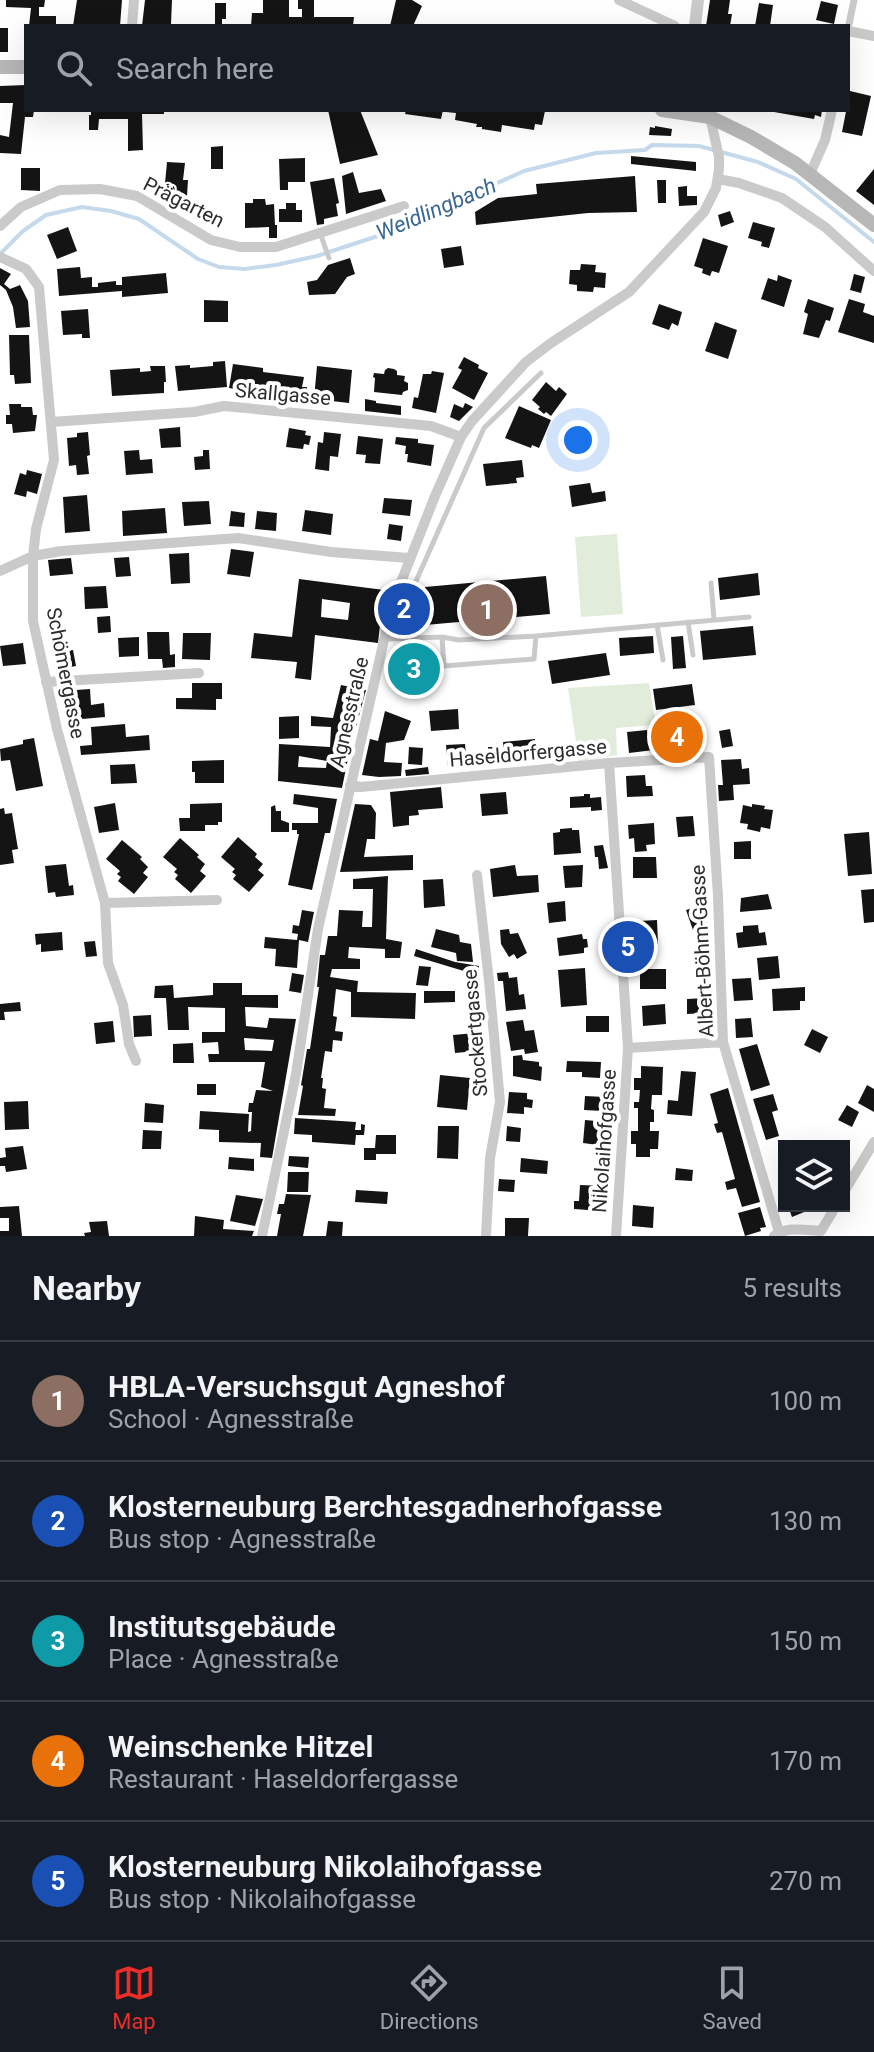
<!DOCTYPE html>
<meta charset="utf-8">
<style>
body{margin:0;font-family:Roboto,sans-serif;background:#20242c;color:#f1f3f6}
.controls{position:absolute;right:24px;bottom:24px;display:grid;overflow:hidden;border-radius:0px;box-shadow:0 8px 32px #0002}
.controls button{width:72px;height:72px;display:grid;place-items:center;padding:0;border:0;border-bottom:2px solid #363941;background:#171b24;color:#f1f3f6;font:40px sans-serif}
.you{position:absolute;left:578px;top:440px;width:28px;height:28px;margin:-20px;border:6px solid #fff;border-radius:50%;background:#1a73e8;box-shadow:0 0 0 12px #1a73e833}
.badge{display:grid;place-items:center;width:52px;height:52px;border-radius:50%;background:#eb2d28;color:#fff;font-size:26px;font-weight:700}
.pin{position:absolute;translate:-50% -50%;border:4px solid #fff;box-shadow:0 2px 8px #0006}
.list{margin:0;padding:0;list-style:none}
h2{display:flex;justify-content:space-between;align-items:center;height:104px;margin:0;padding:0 32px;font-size:34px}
h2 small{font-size:26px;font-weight:400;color:#9ea1a6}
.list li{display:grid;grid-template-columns:52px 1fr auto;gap:24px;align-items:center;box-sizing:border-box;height:120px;padding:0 32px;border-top:2px solid #363941}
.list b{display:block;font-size:30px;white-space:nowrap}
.list p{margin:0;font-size:26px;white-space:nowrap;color:#9ea1a6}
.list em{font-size:26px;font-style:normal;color:#9ea1a6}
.icon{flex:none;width:44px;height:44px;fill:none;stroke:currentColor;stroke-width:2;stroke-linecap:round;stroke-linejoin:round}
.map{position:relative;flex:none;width:874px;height:1236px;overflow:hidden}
.search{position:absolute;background:#171b24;box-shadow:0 8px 32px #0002;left:24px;right:24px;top:24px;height:88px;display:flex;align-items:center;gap:20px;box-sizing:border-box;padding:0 28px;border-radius:0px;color:#9ea1a6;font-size:30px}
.sheet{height:704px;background:#171b24}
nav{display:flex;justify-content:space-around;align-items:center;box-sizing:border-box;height:112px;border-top:2px solid #363941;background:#171b24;font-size:22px;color:#9ea1a6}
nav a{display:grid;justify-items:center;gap:4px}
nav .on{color:#eb2d28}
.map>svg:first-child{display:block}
.green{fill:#e2ecda}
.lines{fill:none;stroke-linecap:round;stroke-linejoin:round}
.stream{stroke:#c5d9ec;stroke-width:4}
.building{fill:#141414;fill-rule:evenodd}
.service{stroke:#cacaca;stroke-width:5}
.pedestrian{stroke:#cacaca;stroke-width:7}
.minor{stroke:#cacaca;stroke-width:10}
.tertiary{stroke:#cacaca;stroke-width:12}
.secondary{stroke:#b7b7b7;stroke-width:14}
.labels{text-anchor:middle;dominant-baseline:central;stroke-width:8;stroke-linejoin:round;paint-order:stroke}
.street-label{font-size:20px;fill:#2d2d2d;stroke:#fff}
.water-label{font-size:22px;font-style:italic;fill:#396792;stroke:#fff}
</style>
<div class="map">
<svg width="874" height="1236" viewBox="0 0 874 1236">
<rect width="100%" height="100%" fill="#fff"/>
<path class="green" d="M617,534L623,614L581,617L575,537Z
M649,683L656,725L616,728L617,755L579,761L568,688Z"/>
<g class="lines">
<path class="stream" d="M0,254L23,231L46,215L82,207L111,211L139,219L198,259L219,267L244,269L276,265L317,256L384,234L524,171L596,153L645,150L652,145L699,146L758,162L796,179L874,242"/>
</g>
<path class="building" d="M6,0H45L44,7H39V16H56V26H29L31,8L6,7Z
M77,0H122L120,26H73Z
M145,0H172L171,24H164V26H142Z
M263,0H289V17H302V9H298V0H314V17H354L353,26H251L252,13H263Z
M396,0H412L422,6L413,26H390Z
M710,0H730L728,14H732L730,26H706Z
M821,1L838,5L834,24L816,20Z
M215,3H226V19H222V26H215Z
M759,3L773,5L770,26H755Z
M0,28H8V52H0Z
M26,85V110H34L33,117H25L21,154L0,153V135L9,137L13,103H0V86Z
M850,91L871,96L862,136L842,132Z
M91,110H164V114H142L143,150L128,151V119H99L98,130H89V115H91Z
M328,110H360L378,155L340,164Z
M406,110H443L441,119L405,114Z
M446,110H541L545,111L542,125L535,124L534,130L502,125L501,132L482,129V127H476L477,124L455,120L456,113L446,112Z
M774,110H822L821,117L815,115L814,119L774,112Z
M655,126L672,129L671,136L649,135L650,127L655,128Z
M223,146V169H211V147Z
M631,156L696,162V171L631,164Z
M305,158V182H288V190H280L279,159Z
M167,162L185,163L183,180H188L187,196L164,194Z
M21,168H40V191L21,190Z
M874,169V205L856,191Z
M353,172L359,193L381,189L386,201L346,214L342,176Z
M635,176L637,212L588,213L476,225L475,212L498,198L537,194L536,184Z
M334,178L339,203L336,204L338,216L324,219V224L317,225L310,182Z
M657,180H666V203H658Z
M687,186V196H697V205L679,206L678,187Z
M253,199H265L266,205L274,204L275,225H277V238H269V227L245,228V203H253Z
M286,203H296V210H302V222H279V209H286Z
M730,211L734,222L721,227L718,215Z
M753,222L775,228L769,248L761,246L762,242L748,238Z
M68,227L77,251L57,259L47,235Z
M703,238L728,246L719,273L712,271L710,276L702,273L703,269L694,266Z
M461,246L464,265L444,268L441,249Z
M350,258L355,274L347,277L335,294L309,295L307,282L317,280L328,265Z
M581,264L596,265L595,272L606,273L605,288L594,287L593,292L577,291V285L569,284L570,270H580Z
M80,267L81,278L92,277V287H98V283L116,281V285H122V277L166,273L168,293L122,297V291L59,296L57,269Z
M0,268L11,274L4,284L10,289L20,285L28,301L30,327L16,328L13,307L6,290L0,285Z
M854,274L865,277L861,293L850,290Z
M778,275L792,280L784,307L761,299L768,278L777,281Z
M808,299L834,308L830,321L826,320L819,338L803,334L808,314L804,312Z
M849,299L865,304L863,312L874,316V343L838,332Z
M204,300L228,301V322H204Z
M659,304L682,312L678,326L672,323L669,330L652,324Z
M88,309L90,338H82V334L63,335L61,311Z
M715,322L737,330L728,359L705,351Z
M9,335H29L31,383L15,384L14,375H10Z
M464,357L479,365L478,368L488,373L474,400L452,388L462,370L458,368Z
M225,361L227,387L178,391L175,366L190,365V368L213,366V362Z
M233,364L263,368V372L304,377L302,387H307L305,402L241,394V390L229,388Z
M150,366H165L166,382H164V393L112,396L110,370L140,368V372L151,371Z
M317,366L352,370L349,403L314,399Z
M388,368L394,369L397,371V375L405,376L404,381L408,383V390L403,392L402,395L374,392L375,378L373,377L374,373L384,374L385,370Z
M432,371L444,373L436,413L412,408L414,397L418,398L423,374H431Z
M546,382L556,391L559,387L567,394L551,416L546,412L544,414L538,409L540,407L532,400Z
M365,399L376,401V403L401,406V415L365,411Z
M465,403L473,407L459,421L450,417L454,404L463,408Z
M9,404H21V407H32L33,415H37L35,431L13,433L12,424H6V415H10Z
M519,406L551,420L539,448L532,445L531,448L505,438Z
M180,427L181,447L161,448L159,429Z
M289,428L306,431L305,435L311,436L309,445L304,444L303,449L286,447Z
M88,432L90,455L87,456L89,474L77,475L76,465L69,466L67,438L77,437V433Z
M324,432L341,434L338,457L330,456L329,471L315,469L318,442L323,443Z
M358,436L383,439L380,464L365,463L366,455L356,454Z
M396,437L418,439V443L434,445L431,466L407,462L408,454H405L406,446L395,444Z
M139,450L140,460L152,459L153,473L126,475L124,451Z
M203,450H209L210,469L195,470L194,457L203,456Z
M522,460L524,477L516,478L517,483L486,486L483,464Z
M27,470L42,474L37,494L27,491L26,497L14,494L20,473L26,475Z
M590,483L592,493L605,491L606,501L572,507L569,486Z
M87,495L90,531L65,533L63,497Z
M384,498L412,500L410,516L382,513Z
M209,501L211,524L184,526L182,502Z
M165,508L167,533L123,536L122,511Z
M305,510L333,514L331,535L302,531Z
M231,511L245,513L244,527L229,526Z
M257,511L277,513L276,531L255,529Z
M389,524L403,526L401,541L387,539Z
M231,549L254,552L250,577L227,574Z
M189,553L190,583L171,584L169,554Z
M129,557L131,576L116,577L114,558Z
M71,558L73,574L50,576L48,560Z
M758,573L760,595L720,600L718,578Z
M546,576L550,614L425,625L418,636H407L425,587Z
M299,579L384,590L378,643L315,635L311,680L295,678L297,662L251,658L254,633L292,637ZM322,599L350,603L348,620L321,617Z
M106,586L108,608L85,609L84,587Z
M110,616L111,632L98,633L97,617Z
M753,626L756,655L703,660L700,631Z
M147,632H169L170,655L175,654V667L163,668L162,659H148Z
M183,633H211L210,660L182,659Z
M653,636L654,653L620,656L619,638Z
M683,636L686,668L673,669L671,637Z
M139,637V656L119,657L118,638Z
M424,642L430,694L403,697L397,645Z
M23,643L26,664L3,666L0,646Z
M73,650L76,666L59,669L57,652Z
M606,653L610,675L552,684L548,661Z
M192,683H222V699H216V710L176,709V698H192Z
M692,684L695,705L656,710L653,689Z
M341,685L366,690L350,749L342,788L278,781L279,744L330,747L331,727L311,726V716L333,718ZM299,756L327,761L326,768L298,767Z
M90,689L91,705L104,703L105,717L71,720L70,709L64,710L62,691Z
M458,709L459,729L431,731L429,711Z
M385,711L411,721L404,740L386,743L384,762L402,763L401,776L379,777L362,775L370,739L378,741Z
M299,716V738L279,739V717Z
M125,724L126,737L149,735L150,750L81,755L80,746L92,745L91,727Z
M691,729L692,743L663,745L661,732Z
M730,729L733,746L722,748L719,731Z
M647,730L648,739L653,738L654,750L629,753L627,732Z
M34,738L43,786L16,791L10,760L1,761L0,749L23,744V740Z
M535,739L537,757L505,760L503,742Z
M465,744L467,766L448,767L446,745Z
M409,747L423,748L422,765L408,764Z
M488,747H499L500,766H489Z
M741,759L742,769L749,768L750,784L733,785L734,800L719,801L718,785H723L721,760Z
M224,760V783H195V772H192V761Z
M135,764L137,783L111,784L110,765Z
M428,767L429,774L406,776L405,770Z
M645,775L646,786H652L653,796L627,797L626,776Z
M441,787L443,808L418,810L419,815L409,816V825L393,827L390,792Z
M506,792L508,814L482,816L480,794Z
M294,794L337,799L330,833H325L312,890L288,885L299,834H297V830H292V823H318V808L293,804Z
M584,794H590V798L601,797L602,810L591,811V807L570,808V797L584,796Z
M115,803L119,830L99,833L94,807Z
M222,803V822H218V825H205V831H180L179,818H190V804Z
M355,804L371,805L376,813L375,839H367L364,857L413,855V870L340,872Z
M752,804L765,806L764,809L773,810L770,829L761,827L760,832L747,829L748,824L740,823L743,805L752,807Z
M275,805L276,811H281V820L289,823V832H271V807Z
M4,808L5,814L12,813L18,849L12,850L14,863L0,865V809Z
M693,816L695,836L678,837L676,817Z
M654,823L655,844L646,845L647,851L635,852L634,838L629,839L628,825Z
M572,828V830H579L581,853L554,855L553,833L560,832V829Z
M869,832L872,874L848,876L844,834Z
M238,837L257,854L255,857L263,864L258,870L264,875L249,892L233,879L236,875L232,872L235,869L221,857Z
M180,838L199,855L197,857L205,864L200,871L206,876L191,893L175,879L178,875L174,872L177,869L163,857Z
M122,840L142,857L140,859L148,867L143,873L148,877L134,894L118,881L121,877L117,874L120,871L106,859Z
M751,841V859H734V842Z
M603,845L608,868L599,869L598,857H595L594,846Z
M633,857H656L657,878H633Z
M66,864L69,886L73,885L74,895L56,897L55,892L48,893L45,866Z
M515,865L517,876L538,875L539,892L493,897L490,869Z
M583,865L582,887L565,888L563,866Z
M388,876L386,939L402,942L400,958H385V949L349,947L348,958L360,959V969H332L330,977L358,981L357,992L416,993L415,1019L351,1017V992L336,989L333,1016L337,1017L335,1031L343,1032L342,1041L333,1040L332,1052L325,1051L321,1078H323L322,1088L326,1089L324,1108L336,1109L335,1116L298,1115L303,1086L301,1085L307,1049H310L319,987H317L320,955H325L328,936H337L339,910L363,911L362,927H372L373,889H353V879Z
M443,879L445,906L424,908L423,880Z
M874,889V922L864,923L861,890Z
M768,894L772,909L740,912L741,898Z
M565,901L566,921L549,923L547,903Z
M701,905L707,925L693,930L686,910Z
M302,910L314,912L308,942L299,940L297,968L275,966L276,949L264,948L265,937L297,940L298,934L292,933L293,925L299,926Z
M657,920L658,944L641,945L639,921Z
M758,925L759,933L765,932L767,945L738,948L736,933L743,932V926Z
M436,929L459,935L460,942L471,944L473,962L457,961L456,953L431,947Z
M509,929L510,934L518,933L527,953L517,959L514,954L509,957L501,944L500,930Z
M62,932L63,950L41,952V944L36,945L35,934Z
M582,934L583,939H587L588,947L584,948V953L559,956L557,938Z
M95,941L97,956L86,957L84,942Z
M416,949L455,962L479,966L477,975L414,956Z
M778,956L780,978L759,980L757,958Z
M419,966L431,967L428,986L416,985Z
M585,968L587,1005L561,1007L558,970Z
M640,969H666V989H640Z
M508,972L509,978L517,977L519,995L524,994L526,1009L506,1011L503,981H498L497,973Z
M292,973L304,975L301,993L289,991Z
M751,978L753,1000L734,1001L732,979Z
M213,983H242V995H278V1008L245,1007L246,1026L267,1028L269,1018L296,1019L272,1158L260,1157L261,1143L219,1142V1130L199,1129L200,1111L249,1114L248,1132L251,1131L252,1112H248L249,1103H253L256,1090L273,1091L261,1087L265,1062H209L208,1054H219L218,1042L202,1043V1032H225V1008L188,1007L189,1030H168L166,998H154L155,986L173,985L174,998L213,995ZM244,1038L274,1040L272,1051L245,1050Z
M805,987V1001H800V1010L773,1011L772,989Z
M424,991H455V1002L424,1003Z
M706,998L707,1013L687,1014V999Z
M20,1002L21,1011L4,1012L5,1020H0V1004Z
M665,1004L666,1024L643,1026L642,1006Z
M151,1015L152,1036L134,1037L133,1016Z
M586,1016H609V1032H586Z
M751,1018L753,1037L736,1038L735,1019Z
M523,1020L525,1031L534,1030L538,1052L525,1054L524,1049L511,1051L506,1022Z
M113,1021L115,1042L96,1044L94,1023Z
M812,1029L828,1037L820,1053L804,1045Z
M475,1033L476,1051L455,1053L453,1035Z
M193,1043L194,1063H173V1044Z
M757,1044L770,1085L751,1091L739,1049Z
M522,1055L523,1060L539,1062V1066L542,1067L541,1081L513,1076V1056Z
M567,1061L601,1062L600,1078L582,1077V1072H566Z
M641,1066L663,1067L662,1095H652L651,1109L654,1110V1122H650V1131H659L658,1149H650V1157H636V1144H631V1131H638V1108H634V1102H639L640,1090H634V1078H641Z
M681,1071L696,1072L692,1116L667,1114L668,1100L678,1101Z
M440,1075L470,1078L467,1110L437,1107Z
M197,1084H216V1095H197Z
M867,1085L874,1089V1112L858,1103Z
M728,1088L760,1202L742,1207L736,1188L727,1190L725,1182L735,1179L722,1132L717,1133L714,1124L718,1123L710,1094Z
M509,1092L527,1093V1099L533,1100L532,1108L524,1107V1114L507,1113Z
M773,1094L778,1110L772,1112L779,1136L766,1140L753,1099Z
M585,1096L605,1097L604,1111L584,1110Z
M28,1101L29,1129L5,1130L4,1102Z
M145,1103L164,1105L163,1123L144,1122Z
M847,1105L859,1112L852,1127L838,1120Z
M295,1118L356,1122L355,1130H361V1124L365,1125L364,1135H356L355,1145L312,1142V1135L294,1134Z
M585,1120L607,1122L605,1143H612V1150L598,1149V1145L583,1143Z
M438,1126H459L458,1159L437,1158Z
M507,1126L521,1128L520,1142L506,1141Z
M143,1130L162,1131L161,1149H142Z
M376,1135H396V1154H376V1160H364V1148H375Z
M23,1146L27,1169L6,1172L5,1166H0V1158L6,1157L5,1148Z
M289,1156L309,1157L308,1168L288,1166Z
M229,1157L254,1159V1171L228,1169Z
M521,1158L548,1161L547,1174L520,1172Z
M676,1168L693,1170L692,1181L675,1180Z
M288,1172H309L308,1192H287Z
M499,1179L515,1180L514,1192L498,1191Z
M580,1185L604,1186L602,1211L574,1209V1201H579Z
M356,1190L388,1192L387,1204L355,1202Z
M286,1194L311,1195L303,1236H277L281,1214H277L279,1204H284Z
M236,1195L263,1199L255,1226L230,1221Z
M633,1205L654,1207L653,1228L632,1226Z
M19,1206L22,1236H0V1231H9V1218H0V1207Z
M788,1206H814V1208L792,1217Z
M760,1207L766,1227L760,1228L761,1231L745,1236L738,1213Z
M195,1216L224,1220L223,1229L254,1231L252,1236H194Z
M505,1218H529L528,1236H505Z
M107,1221L109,1236H85L84,1233L91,1232L89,1222Z
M328,1221L343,1222L342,1236H326Z"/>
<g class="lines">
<path class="service" d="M320,233L329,258
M711,583L714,620
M397,601L413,588L484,428L541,373
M688,622L693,655
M657,625L663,660
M442,637L444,666L534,659L536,636
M385,639L442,637L459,640L536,636L749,617"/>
<path class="pedestrian" d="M848,29L854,0"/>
<path class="minor" d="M619,0L675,26
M132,26L134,0
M848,31L874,36
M810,174L825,140L832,110
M718,179L739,183L782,198L825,227L874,271
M0,226L21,207L60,190L100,189L137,196L211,240L240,247H276L404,206
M0,257L26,269L39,287L54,460L36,529L33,556V621L57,729L105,903L108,963L123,1005L129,1044L136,1061
M51,422L194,412L224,406L431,426L461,437
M0,571L33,556L61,551L238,538L331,552L409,558
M46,682L199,673
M609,763L628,1048L616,1236
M350,785L361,787L609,763L709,757L718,896L723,1042L779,1232
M477,875L489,981L500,1102L490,1158L486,1236
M105,903L217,900
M628,1048L723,1042
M844,1192L874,1142
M262,1236L296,1074L318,929L392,605L435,496L461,437L472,421L526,362L551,343L629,292L704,212L716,188L719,169V157L710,117
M774,1236C787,1226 805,1230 821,1231L836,1206"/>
<path class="tertiary" d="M695,26L698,0"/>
<path class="secondary" d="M0,67H26
M662,110L710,117L751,137L795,163L874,225"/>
</g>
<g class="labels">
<g class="street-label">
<text transform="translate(184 202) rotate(27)">Prägarten</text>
<text transform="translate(283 394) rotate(5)">Skallgasse</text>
<text transform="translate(66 673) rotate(79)">Schömergasse</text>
<text transform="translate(349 712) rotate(-77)">Agnesstraße</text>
<text transform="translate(528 753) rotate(-5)">Haseldorfergasse</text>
<text transform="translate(702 951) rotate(-93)">Albert-Böhm-Gasse</text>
<text transform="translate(475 1033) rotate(-95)">Stockertgasse</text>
<text transform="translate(604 1141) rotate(-86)">Nikolaihofgasse</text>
</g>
<g class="water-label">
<text transform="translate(436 209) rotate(-23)">Weidlingbach</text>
</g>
</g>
</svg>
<div class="controls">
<button><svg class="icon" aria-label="layers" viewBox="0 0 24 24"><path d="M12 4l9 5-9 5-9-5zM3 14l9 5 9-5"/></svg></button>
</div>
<div class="you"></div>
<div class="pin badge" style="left:487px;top:610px;background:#8d6e63">1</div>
<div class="pin badge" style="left:404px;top:609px;background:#1a4fb4">2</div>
<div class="pin badge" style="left:414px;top:669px;background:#0f9aa8">3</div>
<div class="pin badge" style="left:677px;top:737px;background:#e8710a">4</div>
<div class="pin badge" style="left:628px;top:947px;background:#1a4fb4">5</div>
<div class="search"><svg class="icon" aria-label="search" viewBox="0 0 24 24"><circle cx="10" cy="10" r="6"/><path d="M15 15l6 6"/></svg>Search here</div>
</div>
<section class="sheet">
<h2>Nearby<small>5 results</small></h2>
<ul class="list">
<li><span class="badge" style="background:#8d6e63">1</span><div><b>HBLA-Versuchsgut Agneshof</b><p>School · Agnesstraße</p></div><em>100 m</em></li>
<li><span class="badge" style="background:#1a4fb4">2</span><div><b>Klosterneuburg Berchtesgadnerhofgasse</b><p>Bus stop · Agnesstraße</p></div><em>130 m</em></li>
<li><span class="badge" style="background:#0f9aa8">3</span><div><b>Institutsgebäude</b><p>Place · Agnesstraße</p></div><em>150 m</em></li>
<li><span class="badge" style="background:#e8710a">4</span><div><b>Weinschenke Hitzel</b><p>Restaurant · Haseldorfergasse</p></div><em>170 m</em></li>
<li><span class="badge" style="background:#1a4fb4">5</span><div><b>Klosterneuburg Nikolaihofgasse</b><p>Bus stop · Nikolaihofgasse</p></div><em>270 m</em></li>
</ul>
</section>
<nav>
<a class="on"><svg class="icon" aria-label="map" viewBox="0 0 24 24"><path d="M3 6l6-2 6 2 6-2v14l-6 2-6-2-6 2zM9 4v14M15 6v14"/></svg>Map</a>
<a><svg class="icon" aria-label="directions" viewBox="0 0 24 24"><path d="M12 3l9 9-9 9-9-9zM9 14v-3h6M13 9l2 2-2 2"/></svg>Directions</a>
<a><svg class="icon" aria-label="saved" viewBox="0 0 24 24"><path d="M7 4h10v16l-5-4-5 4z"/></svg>Saved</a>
</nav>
